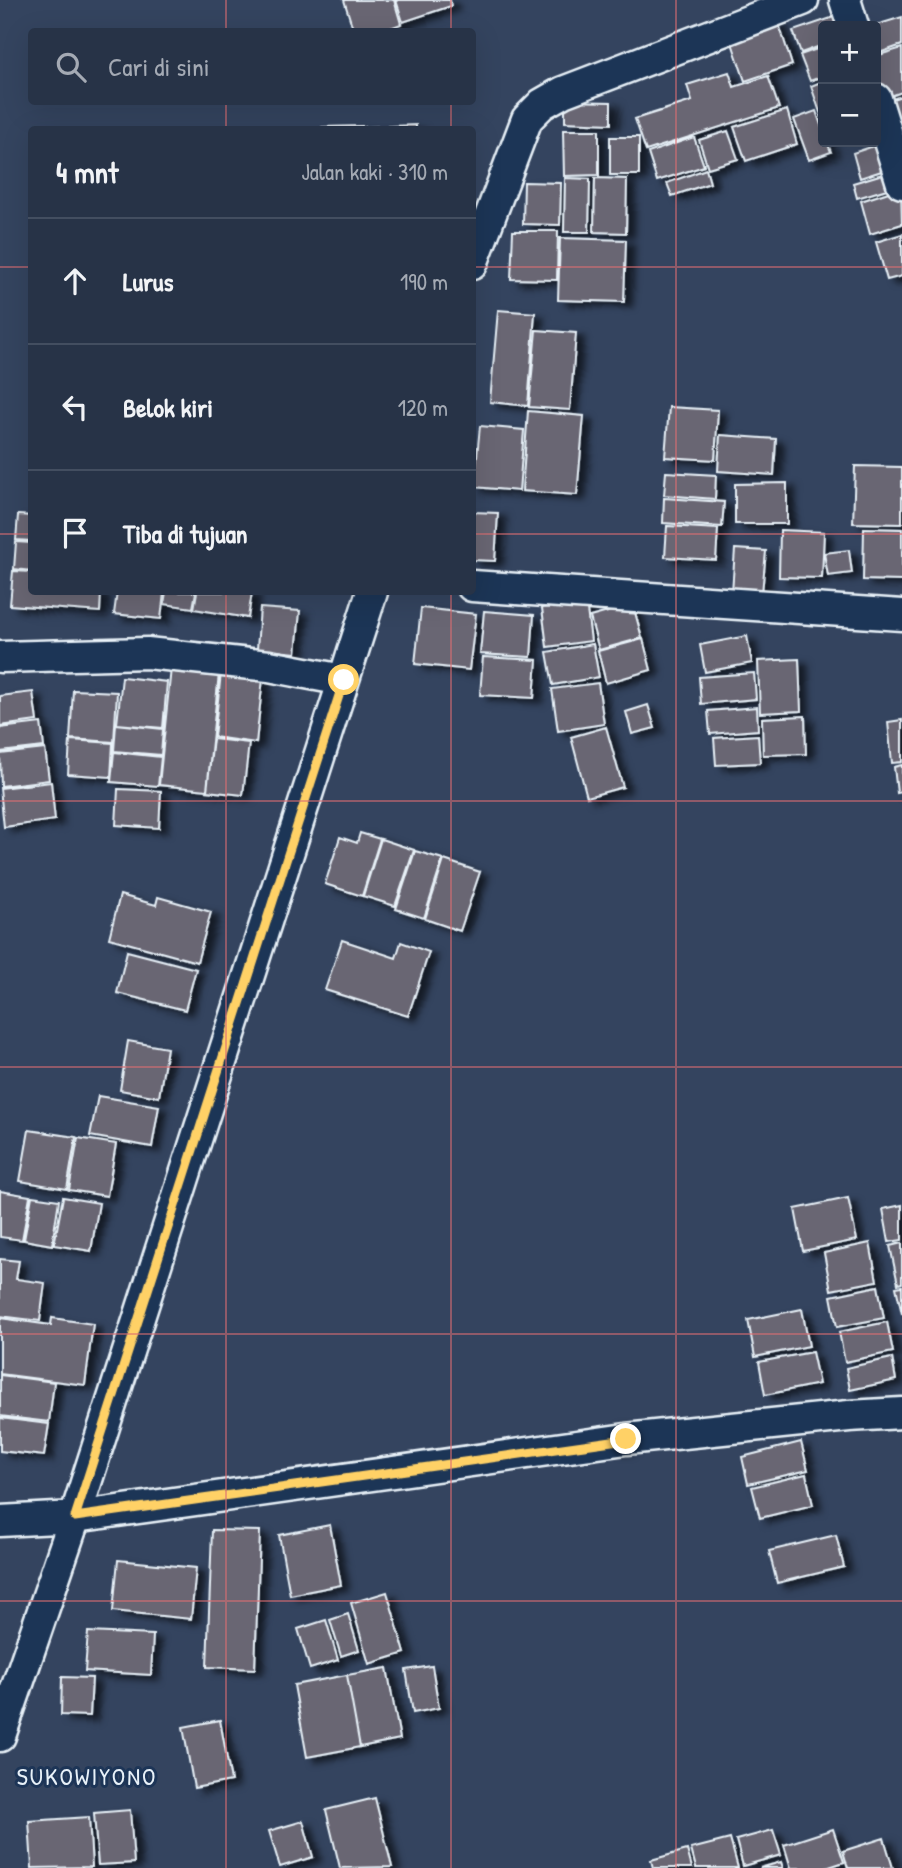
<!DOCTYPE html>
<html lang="id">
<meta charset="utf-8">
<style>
body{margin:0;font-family:"Patrick Hand",sans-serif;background:#2f3b4e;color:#f1f3f6}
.controls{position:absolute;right:21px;top:21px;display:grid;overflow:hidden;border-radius:7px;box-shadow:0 7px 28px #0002}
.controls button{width:63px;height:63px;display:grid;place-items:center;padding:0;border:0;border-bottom:2px solid #434e60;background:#273347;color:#f1f3f6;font:35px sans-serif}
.stop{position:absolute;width:21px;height:21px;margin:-16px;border:5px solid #ffd166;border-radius:50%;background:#fff}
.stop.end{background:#ffd166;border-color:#fff;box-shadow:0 2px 7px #0008}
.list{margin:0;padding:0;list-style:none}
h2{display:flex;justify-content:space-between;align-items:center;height:91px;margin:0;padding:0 28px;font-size:30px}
h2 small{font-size:23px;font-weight:400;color:#a4aab4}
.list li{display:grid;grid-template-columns:46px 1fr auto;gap:21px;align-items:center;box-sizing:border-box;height:126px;padding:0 28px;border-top:2px solid #434e60}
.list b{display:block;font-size:26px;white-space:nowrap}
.list em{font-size:23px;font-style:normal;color:#a4aab4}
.icon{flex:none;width:38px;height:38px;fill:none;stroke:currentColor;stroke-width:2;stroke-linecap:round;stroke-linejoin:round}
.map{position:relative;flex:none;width:902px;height:1868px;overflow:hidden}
.search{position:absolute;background:#273347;box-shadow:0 7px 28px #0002;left:28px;top:28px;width:448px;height:77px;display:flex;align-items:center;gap:18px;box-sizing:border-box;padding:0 24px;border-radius:7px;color:#a4aab4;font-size:26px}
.panel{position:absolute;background:#273347;box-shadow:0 7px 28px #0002;left:28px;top:126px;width:448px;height:469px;border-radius:7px}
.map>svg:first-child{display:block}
.building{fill:#696673;stroke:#e8f1f8;stroke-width:2;filter:url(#shadow)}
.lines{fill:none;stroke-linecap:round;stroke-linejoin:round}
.minor-casing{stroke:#e8f1f8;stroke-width:35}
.minor{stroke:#1d3557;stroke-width:30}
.route{stroke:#ffd166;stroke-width:9}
.grid{fill:none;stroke:#dc6e71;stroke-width:2;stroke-opacity:0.55}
.labels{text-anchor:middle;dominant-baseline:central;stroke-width:6;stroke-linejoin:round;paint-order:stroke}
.quarter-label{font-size:24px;letter-spacing:2px;fill:#e8f1f8;stroke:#1d3557}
</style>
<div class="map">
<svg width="902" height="1868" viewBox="0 0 902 1868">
<defs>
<filter id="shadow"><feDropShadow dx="8" dy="4.5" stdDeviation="3.5" flood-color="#0009"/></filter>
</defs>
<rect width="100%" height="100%" fill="#34445f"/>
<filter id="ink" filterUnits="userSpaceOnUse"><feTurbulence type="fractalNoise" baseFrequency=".0143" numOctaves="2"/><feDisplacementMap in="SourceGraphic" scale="14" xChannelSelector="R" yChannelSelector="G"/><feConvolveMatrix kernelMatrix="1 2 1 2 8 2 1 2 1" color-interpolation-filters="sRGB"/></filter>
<g filter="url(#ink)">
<path class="building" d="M344,0H394L401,24L380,32H354Z
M396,0H450L451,6L403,22Z
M834,17L837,26H823V45L801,53L793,31Z
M902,17V45L876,54V26H873Z
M778,21L792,65L745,81L730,37Z
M823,47V76L810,81L800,55Z
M902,48V92L882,99L876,79V56Z
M729,72L734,87L768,76L779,108L646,151L635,119L692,101L687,85Z
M823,81V121L811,86Z
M902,96V125L890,128L882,102Z
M565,101L611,102V124L565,122Z
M787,110L797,144L746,161L734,127Z
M816,111L823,131V142H827L831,152L809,160L794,119Z
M416,125V130H365V127Z
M362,126V130H322V127Z
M563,130H599V175L564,176Z
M728,131L738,159L708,168L699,140Z
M610,137H639V175H610Z
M694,137L704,166L657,181L648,153Z
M886,142L894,167L860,178L853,153Z
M706,169L710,183L672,196L667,183Z
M896,170L900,185L857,198L853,183Z
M565,178L590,179L589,232H564Z
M595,178L627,179L626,233L594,232Z
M524,182L561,183L560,225L523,224Z
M901,188L902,224L870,234L861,201Z
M513,231H558L557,280L511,279Z
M902,234V276L887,280L876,242Z
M560,238L626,240L624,302L558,300Z
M498,310L535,313L528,406L490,402Z
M536,330L576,333L570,410L529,407Z
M669,407L718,410L715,460L665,457Z
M528,411L584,416L577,495L522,491Z
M480,426L524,430L519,491L474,487Z
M720,435L776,439L774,475L718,471Z
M855,466L902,467V524L853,523Z
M666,472L716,475L715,499L664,495Z
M787,483V524H735V484Z
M664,498L724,502L722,527L663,523Z
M472,512L498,513L495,561L472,560Z
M18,515L32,516V541L16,540Z
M667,526L718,529L716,560L665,557Z
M864,528L902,529V581L863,580Z
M780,530L824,532L822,578L779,577Z
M16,542L32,543V571L14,569Z
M735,549L766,551L762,593L732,592Z
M849,550L852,573L828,576L824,553Z
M13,571L32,572V592H101L100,612L10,605Z
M117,592H164L161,619L114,614Z
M166,592H196L193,608L164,604Z
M197,592H252L248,618L194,609Z
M586,602L591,641L547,647L542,608Z
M633,605L642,638L599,650L590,617Z
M260,608L300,611L296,653L257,649Z
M421,608L476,614L469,670L415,664Z
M484,611L534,615L531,657L480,654Z
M747,636L752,663L705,672L700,645Z
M643,639L651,670L606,683L598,651Z
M593,644L599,677L553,685L547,652Z
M483,657L537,660L534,698L480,695Z
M799,659L801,711L760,713L758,661Z
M171,668L219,673L207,790L159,785Z
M221,673L263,678L256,743L214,737Z
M754,673L756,699L701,704L699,677Z
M122,677L167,682L163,728L117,724Z
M598,683L604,724L558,731L552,689Z
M73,690L117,692L114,742L70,739Z
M33,692L37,721L0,726V696Z
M648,705L655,728L632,734L626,712Z
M757,707L758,730L710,734L708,711Z
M805,716L806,754L763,755L762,718Z
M902,720V762L892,763L888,722Z
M41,723L44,747L0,752V728Z
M116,724L163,729L161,755L114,751Z
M606,727L623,787L587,797L571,737Z
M758,735L760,763L716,765L714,738Z
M213,739L249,743L243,795L207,791Z
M70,740L113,743L111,777L68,774Z
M45,749L49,780L1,786L0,754Z
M114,752L161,757L158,786L111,782Z
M902,765V792L897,793L894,767Z
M51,782L55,820L4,827L0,788Z
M118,789L161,791L159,828L116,825Z
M360,833L380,839L362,896L325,884L340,837L357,843Z
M381,839L414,850L395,906L363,896Z
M415,851L443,859L424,918L396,909Z
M444,860L480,872L460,931L425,919Z
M120,895L156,905L158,897L211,912L197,962L109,938Z
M342,940L396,958L401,942L429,952L408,1016L325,990Z
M127,951L196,969L185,1010L117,993Z
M128,1041L167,1048L159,1097L120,1090Z
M98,1096L159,1106L152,1147L90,1136Z
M29,1130L76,1137L67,1189L20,1181Z
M78,1138L116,1144L107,1196L69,1190Z
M0,1191L30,1196L22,1240L0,1237Z
M32,1196L59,1200L52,1245L24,1240Z
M63,1197L99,1203L91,1251L54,1245Z
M848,1198L857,1240L803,1251L795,1209Z
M902,1205V1240L889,1242L883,1209Z
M870,1243L877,1281L831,1290L824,1253Z
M902,1243V1283L898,1284L890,1246Z
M0,1259L19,1261L16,1279L45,1283L40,1321L0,1316Z
M878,1286L884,1318L837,1327L831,1296Z
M902,1286V1314L896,1287Z
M802,1309L809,1346L755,1357L748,1320Z
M0,1318L51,1325L52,1318L93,1324L85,1385L0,1374Z
M887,1322L893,1352L845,1362L839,1332Z
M812,1352L819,1384L765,1395L759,1362Z
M892,1358L896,1380L850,1390L846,1368Z
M0,1375L54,1382L49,1422L0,1416Z
M0,1418L49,1424L44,1456L0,1451Z
M801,1442L808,1470L748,1484L742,1457Z
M806,1474L813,1505L760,1518L752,1487Z
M330,1525L341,1585L290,1595L279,1535Z
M212,1530L260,1531L255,1669L207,1667Z
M836,1535L844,1567L777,1583L769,1551Z
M118,1560L196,1568L191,1619L113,1611Z
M387,1592L405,1653L369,1664L351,1603Z
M348,1614L359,1650L341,1656L330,1620Z
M326,1620L338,1660L310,1669L298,1629Z
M88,1632L153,1635L151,1675L85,1671Z
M432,1666L439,1708L413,1713L406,1670Z
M387,1668L400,1739L360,1747L347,1675Z
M347,1675L360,1747L307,1757L294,1685Z
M62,1677L92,1678L90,1716L61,1715Z
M220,1720L231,1781L194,1788L183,1727Z
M375,1798L392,1867L340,1868L326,1810Z
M130,1810L134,1863L98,1865L94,1813Z
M89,1817L92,1867L32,1868L29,1821Z
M303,1821L313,1857L280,1867L269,1831Z
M833,1829L844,1862L826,1868H791L784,1845Z
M773,1830L781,1855L743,1866L736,1840Z
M884,1838L893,1868H848L843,1851Z
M730,1839L738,1868H696L691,1849Z
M687,1850L692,1868H653L651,1860Z
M781,1862L783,1868H760Z"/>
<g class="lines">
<g class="minor-casing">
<path id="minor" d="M845,0L853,26
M876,99L902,183
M472,264L527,119L542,104L563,92L803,0
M472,586L902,615
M0,657L147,653L269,666L343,680
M0,1521L75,1517L626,1439L849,1416L902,1413
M0,1736L75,1517L372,592"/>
</g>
<use href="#minor" class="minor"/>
</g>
</g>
<g class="lines" filter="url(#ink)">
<path class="route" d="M344,680L75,1517L626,1439"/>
</g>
<path class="grid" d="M226,0V32M451,0V32M676,0V1868M226,102V130M451,102V130M0,267H32M472,267H902M0,534H32M472,534H902M226,592V1868M451,592V1868M0,801H902M0,1067H902M0,1334H902M0,1601H902"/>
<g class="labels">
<g class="quarter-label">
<text x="87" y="1776">SUKOWIYONO</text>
</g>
</g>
</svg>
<div class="controls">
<button>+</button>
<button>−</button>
</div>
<div class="stop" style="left:344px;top:680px"></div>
<div class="stop end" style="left:626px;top:1439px"></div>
<div class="search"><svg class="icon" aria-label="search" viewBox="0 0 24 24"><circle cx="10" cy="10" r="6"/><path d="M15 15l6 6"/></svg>Cari di sini</div>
<section class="panel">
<h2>4 mnt<small>Jalan kaki · 310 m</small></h2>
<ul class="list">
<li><svg class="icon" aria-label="ahead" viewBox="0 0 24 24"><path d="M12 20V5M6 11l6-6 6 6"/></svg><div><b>Lurus</b></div><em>190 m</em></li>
<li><svg class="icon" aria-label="left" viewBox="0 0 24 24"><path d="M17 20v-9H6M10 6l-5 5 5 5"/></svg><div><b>Belok kiri</b></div><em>120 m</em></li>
<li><svg class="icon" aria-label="arrive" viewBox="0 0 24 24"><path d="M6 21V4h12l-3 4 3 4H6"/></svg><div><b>Tiba di tujuan</b></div></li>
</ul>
</section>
</div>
